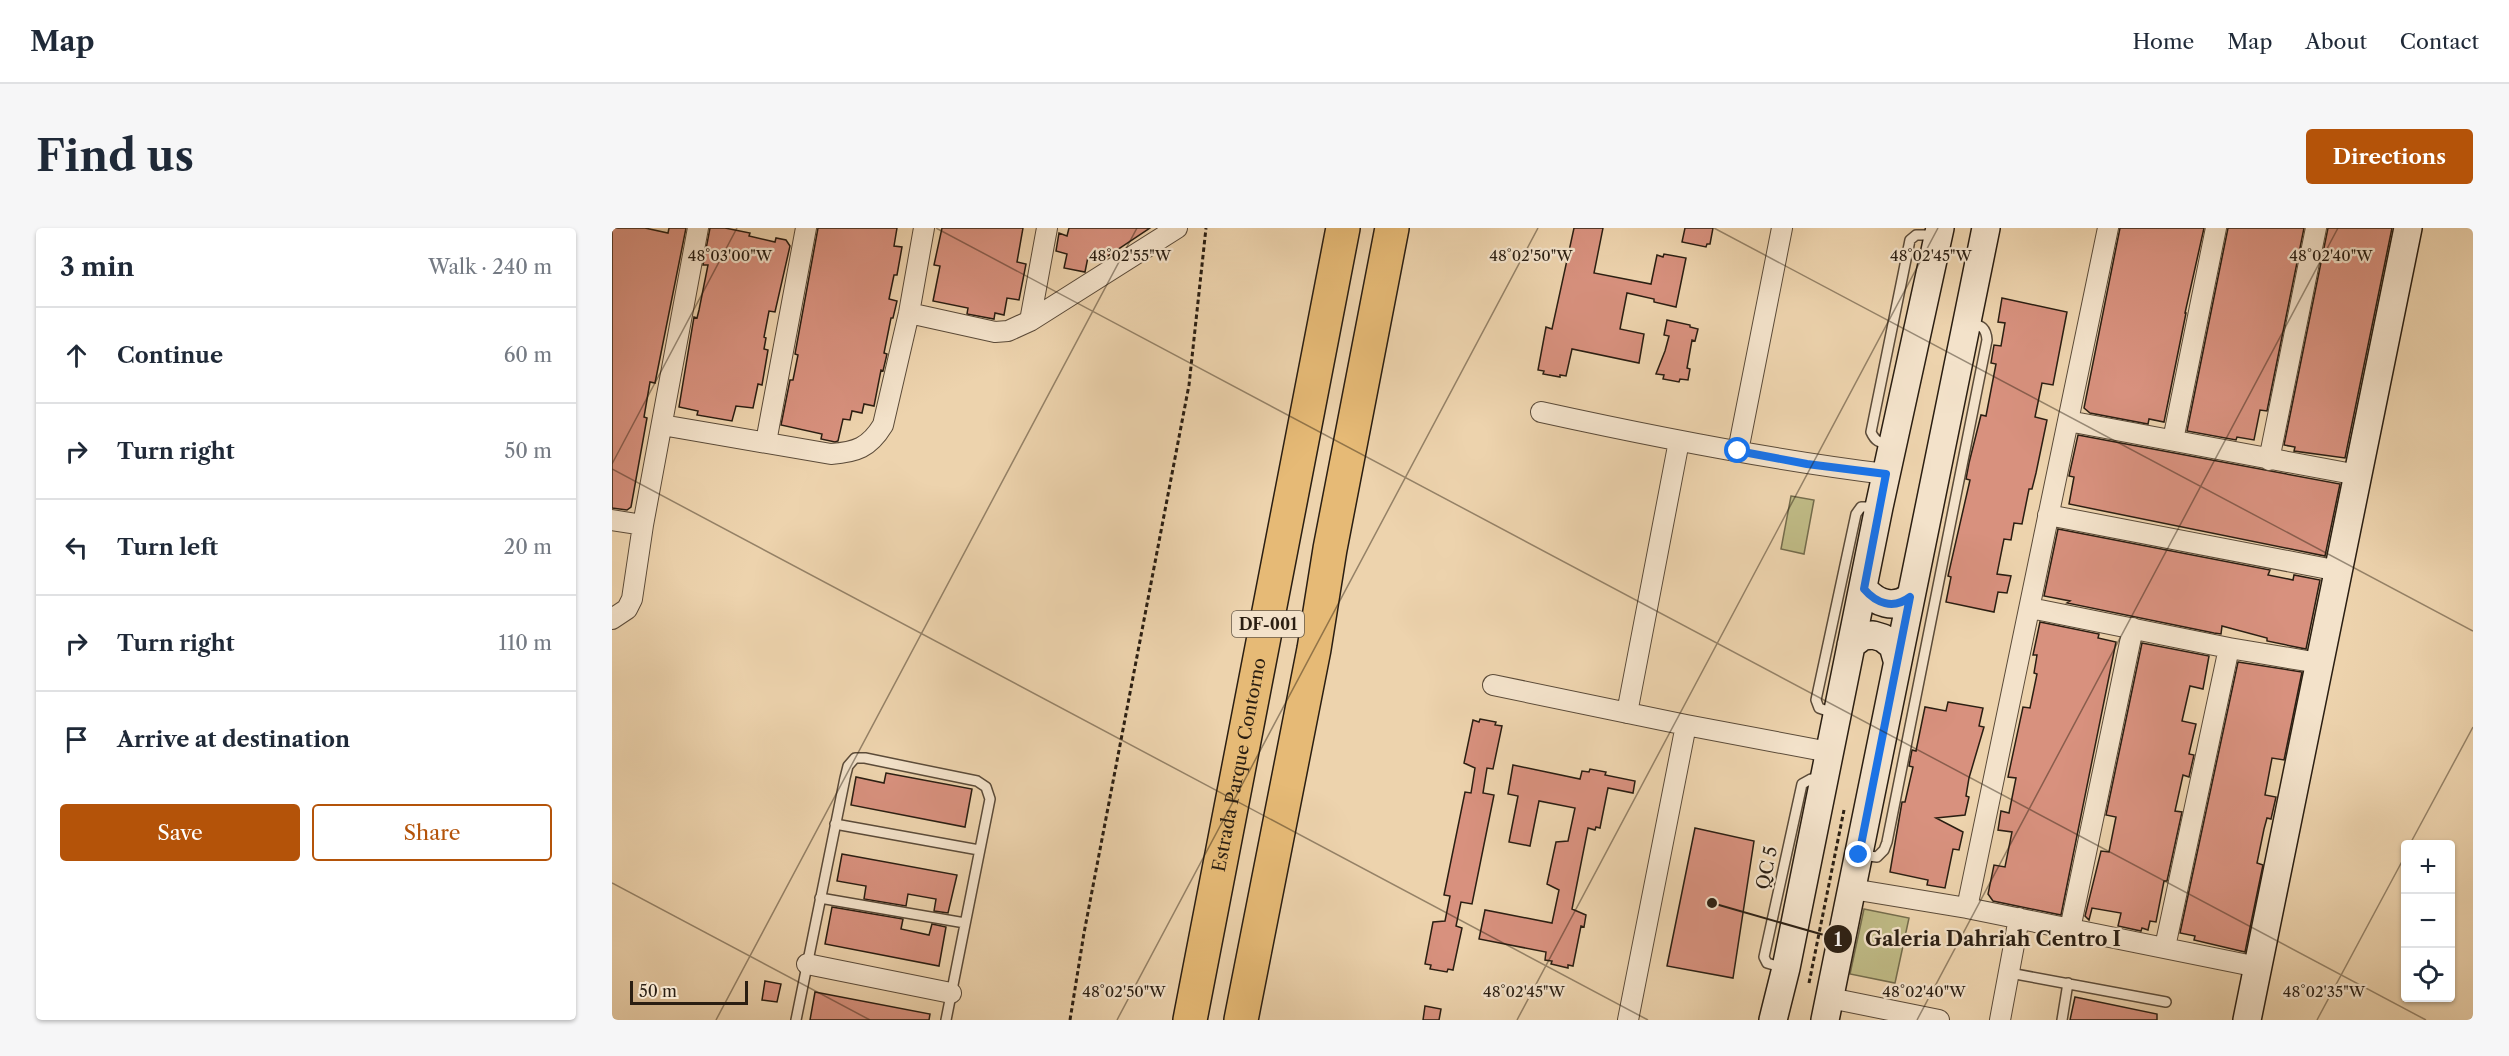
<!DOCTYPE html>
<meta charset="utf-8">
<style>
body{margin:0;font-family:"Libre Caslon Text",serif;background:#f6f6f7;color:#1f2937}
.controls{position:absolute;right:18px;bottom:18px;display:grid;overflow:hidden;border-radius:6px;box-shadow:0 2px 4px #0004}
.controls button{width:54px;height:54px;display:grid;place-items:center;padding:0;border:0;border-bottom:2px solid #e0e1e3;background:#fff;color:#1f2937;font:30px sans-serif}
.scale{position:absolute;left:18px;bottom:15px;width:118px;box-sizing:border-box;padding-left:6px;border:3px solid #2a1e12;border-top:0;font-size:16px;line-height:21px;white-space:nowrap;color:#2a1e12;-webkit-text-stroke:4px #f3e2ca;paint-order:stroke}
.stop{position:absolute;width:18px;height:18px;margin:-14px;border:4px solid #1a73e8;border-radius:50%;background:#fff}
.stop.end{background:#1a73e8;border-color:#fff;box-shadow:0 2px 6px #0008}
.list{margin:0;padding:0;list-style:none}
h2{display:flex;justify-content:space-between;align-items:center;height:78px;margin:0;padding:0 24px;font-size:26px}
h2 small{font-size:20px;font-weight:400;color:#747a83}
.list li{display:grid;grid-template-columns:39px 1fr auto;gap:18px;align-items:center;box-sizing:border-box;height:96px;padding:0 24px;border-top:2px solid #e0e1e3}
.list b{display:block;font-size:22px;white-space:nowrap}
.list em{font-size:20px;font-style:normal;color:#747a83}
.actions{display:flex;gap:12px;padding:18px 24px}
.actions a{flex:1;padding:14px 0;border:2px solid #b45309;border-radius:6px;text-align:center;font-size:21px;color:#b45309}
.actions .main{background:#b45309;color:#fff}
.icon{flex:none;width:33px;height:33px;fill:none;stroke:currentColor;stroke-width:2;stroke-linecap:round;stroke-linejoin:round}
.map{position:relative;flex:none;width:1861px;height:792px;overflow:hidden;border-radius:6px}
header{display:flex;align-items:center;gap:36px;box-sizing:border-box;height:84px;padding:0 30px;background:#fff;border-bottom:2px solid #e0e1e3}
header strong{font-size:28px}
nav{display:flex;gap:33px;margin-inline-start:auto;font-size:21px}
.intro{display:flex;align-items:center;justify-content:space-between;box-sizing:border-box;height:144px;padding:0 36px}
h1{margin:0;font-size:42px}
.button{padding:15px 27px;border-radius:6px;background:#b45309;color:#fff;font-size:21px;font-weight:700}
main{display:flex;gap:36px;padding:0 36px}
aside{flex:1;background:#fff;border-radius:6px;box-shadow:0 2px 4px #0004}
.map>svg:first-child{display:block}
.green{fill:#bfba85;stroke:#746c4c;stroke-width:1.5}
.building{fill:#d8917e;stroke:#2a1e12;stroke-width:1.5}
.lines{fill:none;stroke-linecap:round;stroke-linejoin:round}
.lane-casing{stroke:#5b4b39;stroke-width:12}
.street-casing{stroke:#5b4b39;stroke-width:22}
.secondary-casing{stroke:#2a1e12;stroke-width:30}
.highway-casing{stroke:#2a1e12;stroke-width:36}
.path{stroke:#2a1e12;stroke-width:3;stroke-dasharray:4.5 3;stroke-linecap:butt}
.lane{stroke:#f3e2ca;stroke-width:9}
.street{stroke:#f3e2ca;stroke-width:20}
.secondary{stroke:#f3e2ca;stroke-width:27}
.highway{stroke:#e6ba76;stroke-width:33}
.route{stroke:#1a73e8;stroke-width:8}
.ticks{fill:none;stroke:#2a1e12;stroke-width:1.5;stroke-opacity:0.45}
.labels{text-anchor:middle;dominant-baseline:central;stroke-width:4.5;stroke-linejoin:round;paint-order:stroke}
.shield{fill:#f3e2ca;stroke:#665949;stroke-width:1.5}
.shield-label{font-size:16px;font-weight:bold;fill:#2a1e12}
.street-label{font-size:18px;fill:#2a1e12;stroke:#f3e2ca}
.ticks-label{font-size:15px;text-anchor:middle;fill:#2a1e12;stroke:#f3e2ca;stroke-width:4.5;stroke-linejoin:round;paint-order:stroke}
.leader{fill:none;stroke:#2a1e12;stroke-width:2}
.callout-dot{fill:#2a1e12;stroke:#f3e2ca;stroke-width:2}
.mark-label{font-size:18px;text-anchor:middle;font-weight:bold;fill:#fff}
.callout-label{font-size:20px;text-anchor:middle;font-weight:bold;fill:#2a1e12;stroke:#f3e2ca;stroke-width:4.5;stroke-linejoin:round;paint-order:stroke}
</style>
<header>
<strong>Map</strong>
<nav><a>Home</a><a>Map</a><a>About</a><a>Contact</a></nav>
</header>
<div class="intro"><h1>Find us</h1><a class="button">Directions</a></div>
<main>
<aside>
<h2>3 min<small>Walk · 240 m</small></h2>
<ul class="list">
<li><svg class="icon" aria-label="ahead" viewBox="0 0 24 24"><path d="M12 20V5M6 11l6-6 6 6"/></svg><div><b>Continue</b></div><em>60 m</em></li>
<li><svg class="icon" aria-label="right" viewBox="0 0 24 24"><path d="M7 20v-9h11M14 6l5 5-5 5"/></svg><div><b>Turn right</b></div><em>50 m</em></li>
<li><svg class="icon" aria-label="left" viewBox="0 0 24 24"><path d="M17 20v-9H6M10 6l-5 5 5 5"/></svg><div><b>Turn left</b></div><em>20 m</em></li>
<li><svg class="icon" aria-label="right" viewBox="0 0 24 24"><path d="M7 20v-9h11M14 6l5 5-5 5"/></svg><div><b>Turn right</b></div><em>110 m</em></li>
<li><svg class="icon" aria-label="arrive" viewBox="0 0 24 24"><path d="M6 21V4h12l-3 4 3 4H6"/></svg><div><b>Arrive at destination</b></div></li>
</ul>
<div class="actions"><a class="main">Save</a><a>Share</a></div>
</aside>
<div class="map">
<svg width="1861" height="792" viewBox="0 0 1861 792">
<rect width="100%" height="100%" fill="#edd3ad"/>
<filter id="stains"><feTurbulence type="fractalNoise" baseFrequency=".00333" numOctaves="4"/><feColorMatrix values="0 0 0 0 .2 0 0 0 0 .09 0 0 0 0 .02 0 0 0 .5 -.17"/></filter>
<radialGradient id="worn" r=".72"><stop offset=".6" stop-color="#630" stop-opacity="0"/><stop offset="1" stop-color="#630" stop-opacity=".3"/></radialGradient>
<path class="green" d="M1179,268L1202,272L1192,326L1169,321Z
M1252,681L1297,690L1283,755L1238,746Z"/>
<path class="building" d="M0,0H33L56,5L57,0H74L43,155L38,154L32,189L35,190L19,279L15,282L0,280Z
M98,0H113L138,5L137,8L163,14L164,10L174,12L178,18L163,84L157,83L152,109L154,110L152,121L156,122L150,157L146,156L141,180L124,178L120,193L85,187L86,183L67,179L82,89L85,90L87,82L96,37H91Z
M206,0H285L282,18L290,19L285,47H282L277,71L285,73L281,90H279L272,125L275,126L271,143L269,142L262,178L252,176L250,185L240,183L238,192L231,191L226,213L223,214L209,211L210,206L169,197L178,152H181L186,127L183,126Z
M330,0H411L405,34L414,36L407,72L395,70L392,87L383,85L382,91L355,86L356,80L321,73L328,38L322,37Z
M457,0H538L490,32L476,29L473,44L452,40L455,26L444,23L447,5L455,8Z
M962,0H991L982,45L1039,56L1045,27L1051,29L1052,26L1074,30L1064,79L1042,74V71L1015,65L1008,101L1032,106L1027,135L960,121L954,148L948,147V149L931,146L932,143L926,142L934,99L940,101Z
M1073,0H1101L1098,16H1095L1094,19L1070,14Z
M1508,0H1592L1573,85H1574L1552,194L1537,191L1536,196L1478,185L1472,180Z
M1616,0H1692L1655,183L1648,182L1642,212L1625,209L1624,212L1575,203Z
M1716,0H1780L1733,230L1682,223L1683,219L1672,217Z
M1390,70L1455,84L1441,157L1430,155L1423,189L1435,192L1424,245L1420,261H1417L1410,296L1402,295L1399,312L1392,311L1385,346L1399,348L1395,365L1386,364L1382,384L1334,374L1339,349L1336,348L1358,252L1354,251L1357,235L1369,187L1374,188L1384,136L1379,135L1382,117L1389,118L1393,95L1386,94Z
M1055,92L1078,97V99L1086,101L1083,113L1080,112L1075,140L1078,141L1076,152L1068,151L1067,154L1051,151L1052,147L1044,146L1053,123L1057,108L1052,107Z
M1466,207L1728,256L1713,328L1457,276L1462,249L1457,248Z
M1446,301L1658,342L1656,347L1681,352L1682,347L1708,352L1694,421L1655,413V410L1610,398L1609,406L1602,405L1455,375L1458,373L1432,368Z
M1428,394L1487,406L1486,410L1504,414L1449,687L1381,673L1376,666L1382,637L1393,639L1400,604L1386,602L1389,583L1397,585L1404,550L1396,549L1411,479L1418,480L1425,446L1422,445L1425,427H1421Z
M1530,415L1597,428L1591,461L1578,458L1570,493L1584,496L1577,526L1582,527L1577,549L1571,547L1563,583L1570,584L1555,653H1552L1544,694L1538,693L1536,702L1530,700L1529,703L1506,698L1509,685L1480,680L1477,692L1473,688L1489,623L1497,624L1504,589L1494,587Z
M1626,434L1690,444L1672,532L1660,530L1653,567L1664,569L1659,591L1655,590L1652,601L1645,635L1651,637L1633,724L1582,712L1583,708L1568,705Z
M1336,474L1371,480L1367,498L1372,499L1357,550L1354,568L1357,569L1353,587L1324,590L1351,604L1347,622L1341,621L1333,660L1315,657L1316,652L1278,644L1290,574H1293L1301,539L1297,538L1300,522L1304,523L1313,479L1334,483Z
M868,491L884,494L883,497L890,498L881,541L875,540L871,565L882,567L860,676L849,674L844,698L850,700L841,742L836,741L835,744L818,741L819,737L813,736L821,694L833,693L838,668L832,667L853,564L859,565L863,540L852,535L861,492L867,494Z
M901,537L968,551L970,543L977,544L978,541L994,544L993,547L1023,553L1021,565L996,560L988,600L984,599L983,602L976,600L960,681L974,687L972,699L969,698L961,738L956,737V740L939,736L940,733L933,732L934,724L867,711L873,682L940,695L947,662L935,656L944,614L956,613L963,580L927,573L918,618L897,614L906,568L896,566Z
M274,545L360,561L353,599L239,577L244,549L272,555Z
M1083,600L1142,613L1121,750L1055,738Z
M230,626L345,647L336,685L322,683L324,671L296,666L294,678L252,671L254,658L225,653Z
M220,679L291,691L289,701L317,707L320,696L334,699L327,738L213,716Z
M153,753L169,756L165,774L150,772Z
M203,764L318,786L317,792H198Z
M1463,769L1545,786V792H1458Z
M813,778L829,781L827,792H811Z"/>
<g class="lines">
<g class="lane-casing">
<path id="lane" d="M1277,215C1267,215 1263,213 1259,204L1298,12L1304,7H1324
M1224,486L1207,480L1204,472L1244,286L1249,279H1265
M223,596L367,622
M1249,627L1265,629L1272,622L1275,614L1375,112C1374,99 1369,98 1358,94
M208,670L353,695
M1172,740L1155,735L1152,729L1190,556L1199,551L1210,553
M1398,745L1554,774
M184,792L233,550L236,538L243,530H253L365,553L374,559L378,571L334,792
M1450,792L1456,755"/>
</g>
<g class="street-casing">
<path id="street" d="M297,85L383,104L396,103L418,93L565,0
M418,93L435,0
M929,184C1043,209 1158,232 1274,246
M1456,193L1746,247
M50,197L219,226C244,224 257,220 271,197L297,85L312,0
M1561,212L1604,0
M154,214L194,0
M1126,223L1170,0
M1657,232L1704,0
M1436,287L1727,343
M0,292L31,297L86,0
M1418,380L1617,420L1707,435
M0,391L15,381L20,371L31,297
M881,457L1074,497L1217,524
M1015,485L1067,213
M1240,661L1355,680L1646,739
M1355,680L1496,0
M1458,701L1521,400
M1553,719L1617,420
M195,736L339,765
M1218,770L1327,792
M1016,792L1074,497
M1388,792L1407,690"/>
</g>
<g class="secondary-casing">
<path id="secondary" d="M1252,361C1264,375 1282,382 1298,369
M1239,417L1251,408L1261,407L1271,410L1281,418L1285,432
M1161,792L1174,740L1267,279L1328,0
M1213,792L1374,0
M1635,792L1796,0"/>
</g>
<g class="highway-casing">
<g id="highway">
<path id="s1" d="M578,792L731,0"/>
<path d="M629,792L702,421L718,321L780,0"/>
</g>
</g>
<path class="path" d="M1197,755L1232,582
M458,792L472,705L577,157L594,0"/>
<use href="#lane" class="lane"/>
<use href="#street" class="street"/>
<use href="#secondary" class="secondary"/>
<use href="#highway" class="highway"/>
</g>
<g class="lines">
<path class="route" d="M1126,223L1195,236L1274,246L1252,361C1264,375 1281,382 1298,369L1247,627"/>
</g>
<path class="ticks" d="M324,0L1814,792M1102,0L1861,403M0,236L125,0M0,241L1036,792M1798,616L1861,499M0,655L258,792M104,792L525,0M505,792L926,0M905,792L1326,0M1305,792L1726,0M1705,792L1794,626"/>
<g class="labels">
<rect class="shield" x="620" y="383" width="72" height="26" rx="4.5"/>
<g class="shield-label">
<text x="656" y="396">DF-001</text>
</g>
<g class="street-label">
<text stroke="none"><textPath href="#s1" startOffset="260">Estrada Parque Contorno</textPath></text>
<text transform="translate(1155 640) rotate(-78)">QC 5</text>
</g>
</g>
<g class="ticks-label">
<text x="118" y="33">48°03'00"W</text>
<text x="518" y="33">48°02'55"W</text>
<text x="919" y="33">48°02'50"W</text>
<text x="1319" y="33">48°02'45"W</text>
<text x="1719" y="33">48°02'40"W</text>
<text x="512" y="769">48°02'50"W</text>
<text x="912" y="769">48°02'45"W</text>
<text x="1312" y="769">48°02'40"W</text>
<text x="1712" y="769">48°02'35"W</text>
</g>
<path class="leader" d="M1100 675L1226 711"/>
<g class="callout-dot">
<circle cx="1100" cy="675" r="6"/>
<circle cx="1226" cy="711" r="15"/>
</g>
<g class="mark-label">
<text x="1226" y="718">1</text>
</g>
<g class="callout-label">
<text x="1381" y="718">Galeria Dahriah Centro I</text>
</g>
<rect width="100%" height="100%" filter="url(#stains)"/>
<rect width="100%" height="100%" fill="url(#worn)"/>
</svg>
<div class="controls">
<button>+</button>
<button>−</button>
<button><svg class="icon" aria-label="locate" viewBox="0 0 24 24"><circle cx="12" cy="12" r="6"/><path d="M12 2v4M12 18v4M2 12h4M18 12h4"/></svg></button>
</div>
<div class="scale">50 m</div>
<div class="stop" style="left:1126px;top:223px"></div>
<div class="stop end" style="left:1247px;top:627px"></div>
</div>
</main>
